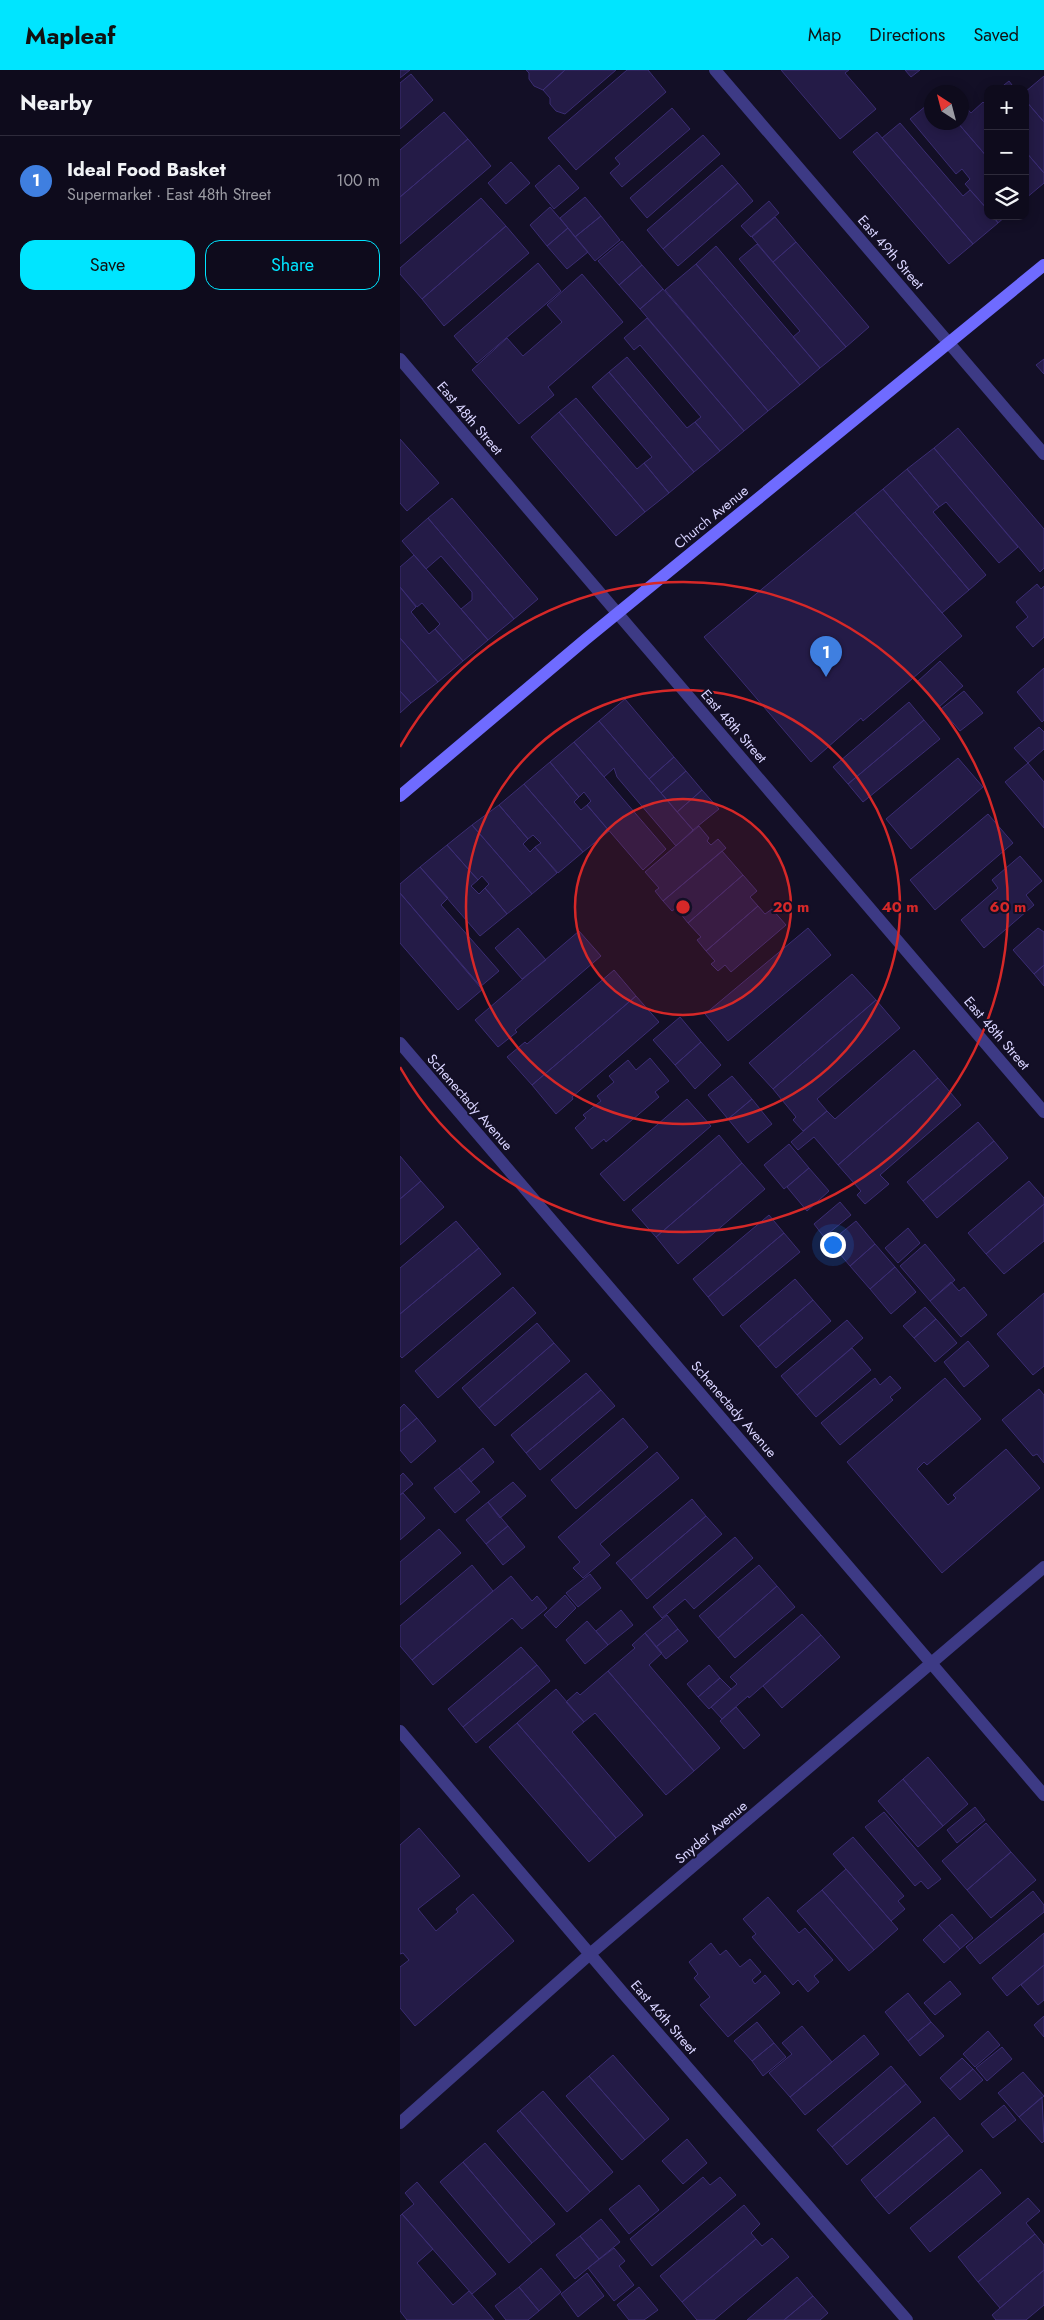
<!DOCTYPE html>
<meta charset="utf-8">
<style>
body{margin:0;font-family:Jost,sans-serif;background:#1c1929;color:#f1f3f6}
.controls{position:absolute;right:15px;top:15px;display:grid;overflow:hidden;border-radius:10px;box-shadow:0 2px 12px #0003}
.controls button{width:45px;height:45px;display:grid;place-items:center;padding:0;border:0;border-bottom:1px solid #2e2b3b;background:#0e0b1c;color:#f1f3f6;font:25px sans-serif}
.compass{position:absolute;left:524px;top:15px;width:45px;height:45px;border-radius:50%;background:#0e0b1c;box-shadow:0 2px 12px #0003;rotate:324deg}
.you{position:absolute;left:432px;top:1174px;width:18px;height:18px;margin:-12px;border:4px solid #fff;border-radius:50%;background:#1a73e8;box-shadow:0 0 0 8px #1a73e833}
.badge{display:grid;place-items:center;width:32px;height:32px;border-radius:50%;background:#00e5ff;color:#fff;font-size:16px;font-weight:700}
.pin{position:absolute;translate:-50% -41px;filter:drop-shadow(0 1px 2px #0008)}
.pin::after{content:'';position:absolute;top:26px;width:18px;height:15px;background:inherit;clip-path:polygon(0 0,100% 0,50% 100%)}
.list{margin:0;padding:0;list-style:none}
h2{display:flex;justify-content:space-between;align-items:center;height:65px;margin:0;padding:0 20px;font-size:21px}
h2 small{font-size:16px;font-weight:400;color:#9b9ba3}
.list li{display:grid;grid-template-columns:32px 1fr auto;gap:15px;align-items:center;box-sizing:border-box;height:90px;padding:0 20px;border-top:1px solid #2e2b3b}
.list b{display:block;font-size:19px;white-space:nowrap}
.list p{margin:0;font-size:16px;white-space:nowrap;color:#9b9ba3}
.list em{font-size:16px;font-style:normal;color:#9b9ba3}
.actions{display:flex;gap:10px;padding:15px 20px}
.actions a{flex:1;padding:11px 0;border:1px solid #00e5ff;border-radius:15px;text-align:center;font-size:18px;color:#00e5ff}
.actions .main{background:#00e5ff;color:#111}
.icon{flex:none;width:28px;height:28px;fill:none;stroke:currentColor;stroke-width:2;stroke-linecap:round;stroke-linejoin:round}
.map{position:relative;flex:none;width:644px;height:2250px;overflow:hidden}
header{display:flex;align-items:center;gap:30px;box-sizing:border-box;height:70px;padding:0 25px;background:#00e5ff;color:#111}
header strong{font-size:24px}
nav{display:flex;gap:28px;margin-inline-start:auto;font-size:18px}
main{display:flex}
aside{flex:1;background:#0e0b1c}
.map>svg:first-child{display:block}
.building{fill:#241b47;stroke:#3b2d73}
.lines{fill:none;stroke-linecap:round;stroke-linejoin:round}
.minor{stroke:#3d3a85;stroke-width:12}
.secondary{stroke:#6f6bff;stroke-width:12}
.ring{fill:none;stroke:#d62828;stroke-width:2.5}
.labels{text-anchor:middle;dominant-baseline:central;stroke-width:4;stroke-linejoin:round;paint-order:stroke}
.street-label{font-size:14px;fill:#d9d4ff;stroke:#130f26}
.centre{fill:#d62828;stroke:#130f26;stroke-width:2.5}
.ring-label{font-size:15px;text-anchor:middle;font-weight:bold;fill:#d62828;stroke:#130f26;stroke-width:4;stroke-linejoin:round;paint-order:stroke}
</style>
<header>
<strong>Mapleaf</strong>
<nav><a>Map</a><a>Directions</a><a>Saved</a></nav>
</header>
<main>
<aside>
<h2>Nearby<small></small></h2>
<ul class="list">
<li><span class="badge" style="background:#3f7fe0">1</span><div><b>Ideal Food Basket</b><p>Supermarket · East 48th Street</p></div><em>100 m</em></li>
</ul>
<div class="actions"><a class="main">Save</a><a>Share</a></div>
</aside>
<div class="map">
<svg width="644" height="2250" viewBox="0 0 644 2250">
<rect width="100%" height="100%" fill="#130f26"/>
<path class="building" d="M0,0H10L0,8Z
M126,0H165L143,20L134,16L129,9V3Z
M165,0H216L165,44L156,41L150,34V28L143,20Z
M227,0H248L266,22L176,100L148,68Z
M381,0H449L445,3L476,39L440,69Z
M505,0H520L511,7Z
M11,4L33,30L0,59V13Z
M644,6V52L625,30V22Z
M609,11L615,19H599Z
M625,30L644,52V103L625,81Z
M532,31V52H557L588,88V140L565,114L570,109L562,99L556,104L510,49Z
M583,32L588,37V88L557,52H562V33L571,43Z
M272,38L290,59L222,117L210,103L220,94L215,88Z
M44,42L68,69L0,127V80Z
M500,53L563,126L570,120L588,140V146H593L598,153L573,174L482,68Z
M477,62L573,174L549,194L453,82Z
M303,65L320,84L247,148L230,128Z
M68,69L91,96L0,174V127Z
M625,81L644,103V113L625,129Z
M111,92L130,113L106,134L88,113Z
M159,95L179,118L154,139L135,116Z
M322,95L338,113L263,179L247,160Z
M338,113L353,131L278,196L263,179Z
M185,127L201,146L175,167L160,148Z
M81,128L106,156L22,229L0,204V198Z
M369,131L379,143L351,167L341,156Z
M150,137L168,158L147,176L130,155Z
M201,146L220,170L195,191L175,167Z
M593,146H606L598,153Z
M375,147L396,172L373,192L352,167Z
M106,156L129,183L44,256L22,229Z
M168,158L188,182L167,199L147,176Z
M222,171L242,195L219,215L198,191Z
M396,172L469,257L446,277L373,192Z
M357,174L446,277L420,298L393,267L400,261L339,189Z
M316,176L420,298L400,315L296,194Z
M138,193L161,221L77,293L54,266Z
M296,194L400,315L368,341L265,220Z
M242,195L263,219L240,239L219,215Z
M182,204L223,252L148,317L154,325L119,354L72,300L107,268L123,286L162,252L147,235Z
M263,219L368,341L344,361L240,239Z
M247,248L344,361L320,381L295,352L301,347L240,275L234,280L224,268Z
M227,287L287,358L295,352L320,381L294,402L209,302Z
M644,289V304L636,295Z
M209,302L294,402L269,423L244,393L252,387L192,317Z
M176,328L237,399L244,393L269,423L245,442L159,342Z
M159,342L245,442L216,466L131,367Z
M558,358L644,459V498L640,502L534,378Z
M0,369L39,413L7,441L0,433Z
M534,378L618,477L599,493L546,432L539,437L507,399Z
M507,399L539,437L533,442L586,505L569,520L483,419Z
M483,419L569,520L542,543L455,442Z
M52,428L138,529L114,549L28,448Z
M455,442L562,566L463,651L461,648L411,692L304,567Z
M28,448L114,549L88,570L61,539L72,530V522L41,486L26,499L2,471Z
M14,485L88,570L63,591L35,559L40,554L22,533L17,537L0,517V497Z
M637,514L641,519L644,516V567L633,577L616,557L628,547L616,532Z
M0,517L16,537L11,542L29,564L35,559L63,591L38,612L0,568Z
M0,568L38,612L11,633L0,621Z
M540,591L563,616L539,637L517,612Z
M644,598V650L642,652L617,622Z
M0,621L11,633L0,643Z
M564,621L583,643L560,661L541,639Z
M225,629L274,687L249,709L199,651Z
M509,632L524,650L448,714L433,697Z
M524,650L540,669L463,732L448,714Z
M199,651L293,760L276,776L217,707L214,698L204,707L174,672Z
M639,657L644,662V679L628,693L614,678Z
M174,672L266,779L243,800L187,735L191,731L184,722L179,727L150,692Z
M274,687L286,701L261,723L249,709Z
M558,688L583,717L511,779L486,749Z
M150,692L179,727L174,732L181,740L187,735L209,761L183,782L124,714Z
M628,693L644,712V758L605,712Z
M286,701L302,720L277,742L261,723Z
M124,714L183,782L158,803L135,777L141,773L133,765L128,769L99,735Z
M302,720L319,739L293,760L277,742Z
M99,735L128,769L123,774L130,782L135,777L157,803L132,824L72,755Z
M588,744L613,773L535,840L510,810Z
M72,755L132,824L107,844L85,818L89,814L82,806L78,810L47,775Z
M299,756L309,768L307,771L311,775L318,769L326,778L263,831L255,821L259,818L245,802Z
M47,775L78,810L71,816L79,824L85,818L107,844L80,866L20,797Z
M322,781L343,805L288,853L276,838L272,841L263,831Z
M620,786L642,811L626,825L634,835L584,878L561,850L598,818L592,810Z
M20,797L48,828L41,835L99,901L80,917L0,823V814Z
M343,805L357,821L350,827L358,836L306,881L297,870L301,867L288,853Z
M0,823L83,919L58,940L0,873Z
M358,836L365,844L372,839L386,855L331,902L325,895L318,901L311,894L315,891L306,881Z
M118,858L146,890L122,909L95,878Z
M408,858L431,885L328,971L305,944Z
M638,858L644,862V895L634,904L613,880Z
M179,861L201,886L115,960L117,962L98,977L75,950Z
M644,895V916L634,904Z
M214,900L236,926L132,1015L107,987L125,972L127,974Z
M452,904L476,930L373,1019L349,993Z
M236,926L259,952L172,1027L173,1029L156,1044L132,1015Z
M476,930L500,958L417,1029L427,1041L403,1061L393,1050L396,1047L373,1019Z
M280,947L301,972L275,995L253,970Z
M301,972L321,995L295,1019L275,995Z
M514,980L538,1008L438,1095L414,1067L398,1080L391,1072L427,1041L435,1049Z
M250,988L269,1011L255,1022L259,1027L206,1072L204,1069L192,1079L175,1058L186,1048L183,1045L201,1031L197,1026L214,1012L209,1006L228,990L236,1000Z
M332,1006L352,1029L328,1049L308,1025Z
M538,1008L561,1035L480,1105L489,1114L465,1134L457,1125L461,1121L438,1095Z
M287,1029L311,1056L224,1131L200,1104Z
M352,1029L372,1054L348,1073L328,1049Z
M578,1052L594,1071L523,1131L507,1112Z
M319,1065L342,1093L256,1167L232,1140Z
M594,1071L608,1088L537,1148L523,1131Z
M389,1074L409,1098L384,1119L364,1095Z
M0,1086L21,1111L0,1129Z
M342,1093L365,1119L278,1194L256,1167Z
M409,1098L429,1121L407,1141L387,1117Z
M21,1111L44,1137L0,1175V1129Z
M629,1111L644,1128V1134L586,1184L568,1163Z
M440,1132L451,1145L424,1167L414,1154Z
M644,1134V1171L604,1204L586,1184Z
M369,1145L384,1163L308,1227L293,1209Z
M56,1151L79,1178L0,1244V1198Z
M456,1151L475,1174L450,1196L430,1172Z
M508,1158L520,1173L498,1193L485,1178Z
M384,1163L400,1182L323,1246L308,1227Z
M475,1174L495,1197L470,1219L450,1196Z
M525,1174L555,1210L530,1231L500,1196Z
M79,1178L101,1204L2,1288L0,1286V1244Z
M495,1197L516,1222L491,1244L470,1219Z
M395,1209L413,1230L358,1277L340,1256Z
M551,1212L559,1221L564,1217L587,1245L561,1267L530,1231Z
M113,1217L136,1243L38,1328L15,1301Z
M644,1223V1296L633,1305L597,1264Z
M413,1230L431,1251L376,1298L358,1277Z
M525,1237L536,1249L514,1268L503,1256Z
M536,1249L557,1273L535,1292L514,1268Z
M447,1250L463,1268L397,1325L381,1306Z
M137,1253L154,1273L79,1338L62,1318Z
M568,1271L589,1296L564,1317L544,1292Z
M154,1273L170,1291L95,1356L79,1338Z
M452,1278L471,1300L416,1347L397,1325Z
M186,1303L201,1320L126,1383L111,1365Z
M490,1306L501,1318L490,1327L493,1330L440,1375L421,1353L475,1308L480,1315Z
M545,1308L581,1349L527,1395L524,1392L517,1399L548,1435L556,1428L553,1425L606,1379L640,1418L542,1503L447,1392Z
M639,1319L644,1325V1393L637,1384L633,1386L602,1350Z
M201,1320L215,1336L140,1400L126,1383Z
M4,1334L17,1348L0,1362V1338Z
M17,1348L36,1371L11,1393L0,1380V1362Z
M223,1348L248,1377L176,1439L151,1410Z
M83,1378L94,1392L71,1412L59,1398Z
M257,1382L279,1408L200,1474L210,1485L183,1508L173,1498L180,1492L158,1467Z
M59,1398L80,1422L55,1443L34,1418Z
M3,1403L13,1414L0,1425V1406Z
M113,1412L126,1426L100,1448L88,1432Z
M3,1423L25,1448L0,1470V1425Z
M292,1429L306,1446L231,1510L216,1493Z
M88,1432L108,1456L86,1474L66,1450Z
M306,1446L322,1464L247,1529L231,1510Z
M108,1456L125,1477L103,1495L86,1474Z
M39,1459L61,1483L0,1535V1492Z
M335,1467L353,1488L294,1539L285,1529L262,1548L253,1537Z
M72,1495L93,1521L12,1590L0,1576V1556Z
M359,1495L377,1516L318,1568L299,1546Z
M190,1504L201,1518L178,1537L166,1523Z
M111,1506L132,1531L137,1526L147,1538L122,1559L112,1548L33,1615L12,1590Z
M377,1516L395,1537L335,1588L318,1568Z
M165,1525L176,1538L156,1558L144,1545Z
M221,1540L233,1555L208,1575L196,1561Z
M402,1544L421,1565L349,1628L348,1626L322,1649L311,1637L337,1614L330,1607Z
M267,1545L278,1559L256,1577L245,1563Z
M187,1551L208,1575L185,1594L166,1570Z
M278,1559L288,1571L266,1589L256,1577Z
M245,1563L262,1583L249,1595L320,1678L294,1701L208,1601L235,1578L232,1575Z
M421,1565L440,1587L382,1638L363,1616Z
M121,1577L137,1595L63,1657L48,1639Z
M137,1595L150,1611L76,1673L63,1657Z
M309,1595L320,1608L298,1627L287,1614Z
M208,1601L294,1701L266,1725L195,1643L184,1652L166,1632L177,1622L180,1625Z
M320,1608L331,1619L309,1639L298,1627Z
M156,1619L184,1652L172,1662L243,1745L216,1768L117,1653Z
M336,1637L360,1665L344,1679L320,1651Z
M117,1653L216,1768L189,1792L89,1677Z
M528,1687L568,1734L543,1756L503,1709Z
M503,1709L543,1756L518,1777L478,1731Z
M575,1737L585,1750L557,1773L547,1760Z
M484,1742L541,1809L528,1819L521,1811L515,1816L465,1757Z
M586,1753L611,1782L567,1820L542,1791Z
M19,1758L60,1806L18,1839L36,1861L58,1842L56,1839L73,1824L114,1871L15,1956L0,1938V1897L9,1890L3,1883L0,1884V1775Z
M453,1767L504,1826L498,1831L505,1839L491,1851L433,1784Z
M611,1782L636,1810L591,1848L567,1820Z
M446,1799L498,1859L474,1880L422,1820Z
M422,1820L474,1880L449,1901L397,1841Z
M633,1821L644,1835V1842L580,1894L566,1877Z
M368,1827L399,1863L405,1858L433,1890L414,1906L419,1912L408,1922L398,1910L393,1915L352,1867L356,1864L343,1849Z
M552,1844L573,1868L560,1879L539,1855Z
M539,1855L560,1879L544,1893L523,1870Z
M644,1863V1895L607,1926L592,1908Z
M311,1873L320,1885L326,1880L340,1897L350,1889L361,1902L352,1910L355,1914L365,1905L380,1923L328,1967L300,1935L310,1927L294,1908L298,1904L289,1892Z
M644,1895V1930L638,1935L621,1915Z
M550,1911L561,1924L535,1945L524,1933Z
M508,1923L531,1952L508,1971L485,1942Z
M644,1946V1967L634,1955Z
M357,1952L374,1973L352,1991L334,1971Z
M531,1952L544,1966L520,1986L508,1971Z
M402,1956L432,1992L390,2027L369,2003L392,1984L382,1973Z
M588,1961L600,1975L575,1997L563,1984Z
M464,1965L479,1984L405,2045L390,2027Z
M374,1973L386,1987L363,2006L352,1991Z
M602,1977L612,1989L587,2011L576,1998Z
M213,1985L269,2049L245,2070L189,2006Z
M562,1988L573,1999L550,2019L540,2008Z
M491,1996L506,2014L432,2077L417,2060Z
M573,1999L583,2010L560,2030L550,2019Z
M623,2002L644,2026L619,2047L598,2023Z
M189,2006L245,2070L222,2090L166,2026Z
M506,2014L521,2032L447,2095L432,2077Z
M143,2021L213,2102L190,2122L120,2041Z
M642,2027L644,2071L642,2073L619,2047Z
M604,2035L616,2050L593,2068L581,2054Z
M120,2041L190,2122L167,2142L97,2061Z
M534,2047L549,2065L475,2128L461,2110Z
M549,2065L563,2081L489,2144L475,2128Z
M287,2069L307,2093L283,2114L262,2091Z
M85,2073L155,2154L132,2173L63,2092Z
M63,2092L132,2173L109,2193L40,2112Z
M581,2099L601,2123L530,2182L510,2158Z
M303,2107L310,2115L320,2107L336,2125L252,2196L230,2169Z
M17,2112L96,2204L72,2224L2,2144L14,2134L5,2123Z
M239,2115L259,2140L229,2164L209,2139Z
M628,2128L640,2141L626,2153L635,2164L578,2212L558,2187Z
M344,2135L360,2154L351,2163L356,2169L282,2232L260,2206Z
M2,2144L33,2179L17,2193L53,2235L69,2221L94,2250H7L0,2241V2146Z
M201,2149L220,2172L199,2189L180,2166Z
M635,2164L644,2175V2200L600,2238L578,2212Z
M180,2166L199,2189L175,2209L156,2185Z
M372,2168L389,2187L314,2250H297L282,2232L356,2169L362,2176Z
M214,2178L225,2191L219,2196L234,2215L214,2231L188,2198Z
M141,2198L161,2222L139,2241L119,2217Z
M644,2200V2235L626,2250H596L592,2245Z
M187,2203L204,2226L178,2247L161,2224Z
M397,2207L413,2226L384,2250H347Z
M119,2217L139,2241L128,2250H106L95,2236Z
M239,2217L258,2240L244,2250H229L217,2235Z
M413,2226L428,2243L420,2250H384Z"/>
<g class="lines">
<path class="minor" d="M315,0L644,384
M0,289L644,1042
M0,973L644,1725
M0,1661L223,1923L507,2250
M0,2053L190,1884L644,1497"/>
<path class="secondary" d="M0,726L186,569L644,195"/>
</g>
<circle cx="283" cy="837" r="108" fill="#d62828" fill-opacity=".12"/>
<g class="ring">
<circle cx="283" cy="837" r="108"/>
<circle cx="283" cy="837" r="217"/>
<path d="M0 677A325 325 0 1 1 0 997"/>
</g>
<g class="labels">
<g class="street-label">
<text transform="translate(491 182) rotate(49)">East 49th Street</text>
<text transform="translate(70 348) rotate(49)">East 48th Street</text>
<text transform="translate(311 447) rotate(-39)">Church Avenue</text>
<text transform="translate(334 656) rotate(49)">East 48th Street</text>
<text transform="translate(597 963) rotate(49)">East 48th Street</text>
<text transform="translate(70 1032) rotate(49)">Schenectady Avenue</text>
<text transform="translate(334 1339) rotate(49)">Schenectady Avenue</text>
<text transform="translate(311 1762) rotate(-40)">Snyder Avenue</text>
<text transform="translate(264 1947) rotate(49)">East 46th Street</text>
</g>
</g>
<circle cx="283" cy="837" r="8" class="centre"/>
<g class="ring-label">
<text x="391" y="842">20 m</text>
<text x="500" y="842">40 m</text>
<text x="608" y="842">60 m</text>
</g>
</svg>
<div class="controls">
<button>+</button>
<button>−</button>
<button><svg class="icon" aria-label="layers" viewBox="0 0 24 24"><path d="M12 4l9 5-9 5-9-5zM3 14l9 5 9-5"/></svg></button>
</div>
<svg class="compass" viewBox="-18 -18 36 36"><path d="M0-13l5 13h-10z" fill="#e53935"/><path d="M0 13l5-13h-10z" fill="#9b9ba3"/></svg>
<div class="you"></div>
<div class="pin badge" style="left:426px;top:607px;background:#3f7fe0">1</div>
</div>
</main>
